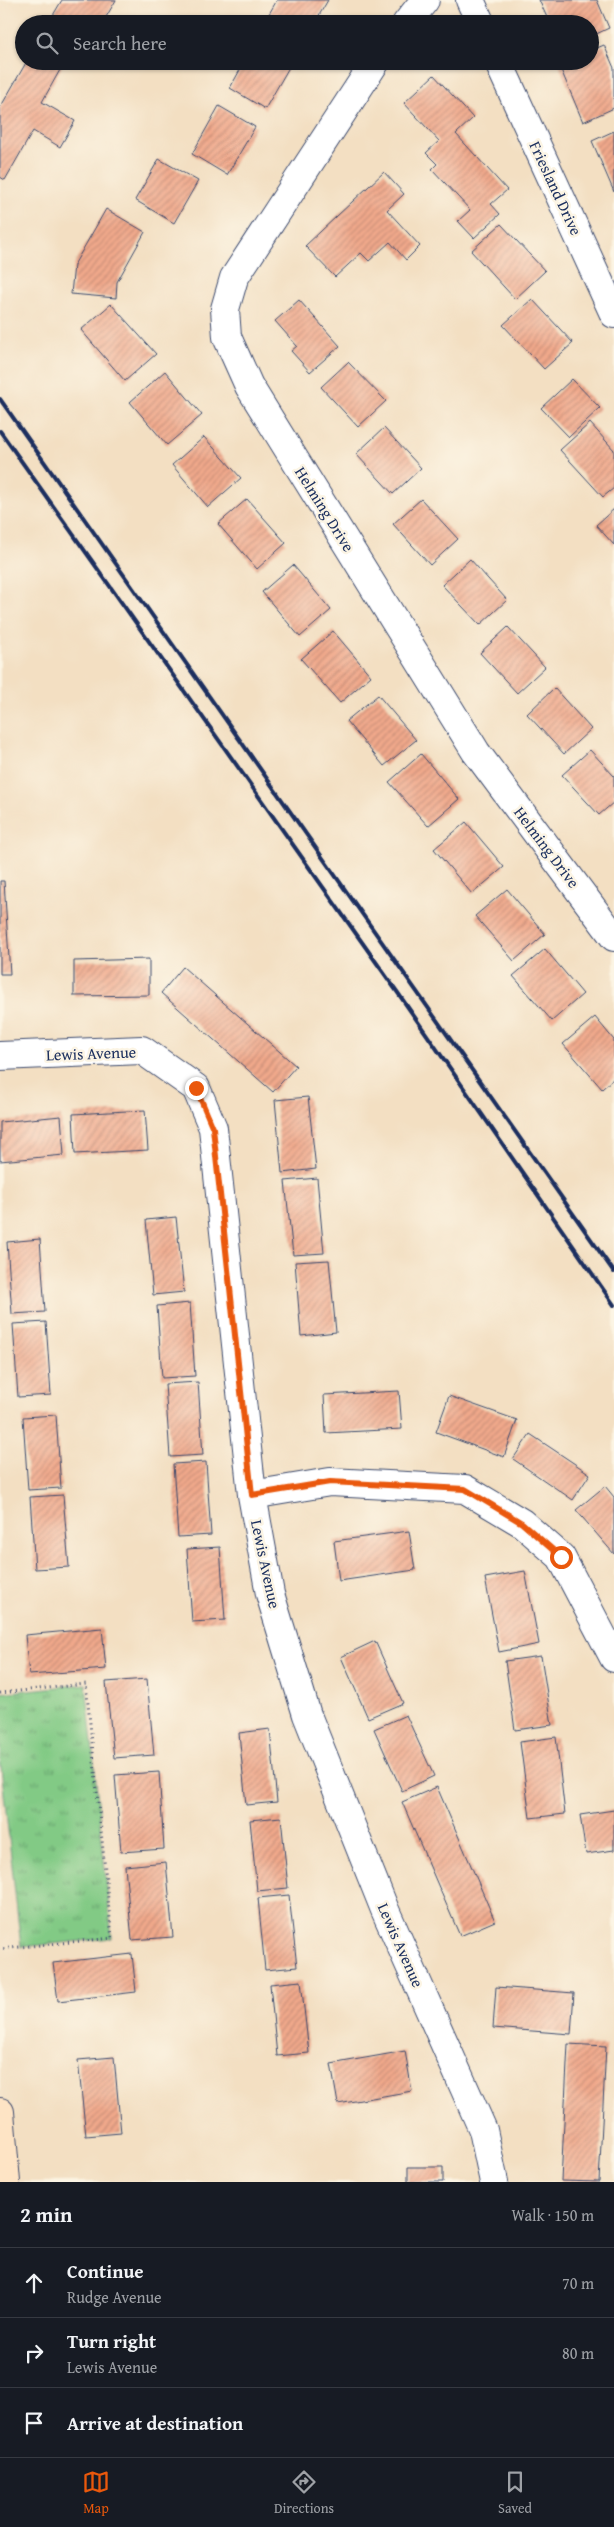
<!DOCTYPE html>
<meta charset="utf-8">
<style>
body{margin:0;font-family:"Gentium Book Plus",serif;background:#242831;color:#f1f3f6}
.stop{position:absolute;width:15px;height:15px;margin:-11px;border:4px solid #ea580c;border-radius:50%;background:#fff}
.stop.end{background:#ea580c;border-color:#fff;box-shadow:0 1px 5px #0008}
.list{margin:0;padding:0;list-style:none}
h2{display:flex;justify-content:space-between;align-items:center;height:65px;margin:0;padding:0 20px;font-size:21px}
h2 small{font-size:16px;font-weight:400;color:#9ea1a6}
.list li{display:grid;grid-template-columns:32px 1fr auto;gap:15px;align-items:center;box-sizing:border-box;height:70px;padding:0 20px;border-top:1px solid #363941}
.list b{display:block;font-size:19px;white-space:nowrap}
.list p{margin:0;font-size:16px;white-space:nowrap;color:#9ea1a6}
.list em{font-size:16px;font-style:normal;color:#9ea1a6}
.icon{flex:none;width:28px;height:28px;fill:none;stroke:currentColor;stroke-width:2;stroke-linecap:round;stroke-linejoin:round}
.map{position:relative;flex:none;width:614px;height:2182px;overflow:hidden}
.search{position:absolute;background:#171b24;box-shadow:0 1px 4px #0004;left:15px;right:15px;top:15px;height:55px;display:flex;align-items:center;gap:12px;box-sizing:border-box;padding:0 18px;border-radius:28px;color:#9ea1a6;font-size:19px}
.sheet{height:275px;background:#171b24}
nav{display:flex;justify-content:space-around;align-items:center;box-sizing:border-box;height:70px;border-top:1px solid #363941;background:#171b24;font-size:14px;color:#9ea1a6}
nav a{display:grid;justify-items:center;gap:2px}
nav .on{color:#ea580c}
.map>svg:first-child{display:block}
.grass{fill:url(#grass-tufts);stroke:#4e7c72}
.building{fill:url(#building-hatch)}
.lines{fill:none;stroke-linecap:round;stroke-linejoin:round}
.street-casing{stroke:#3b496d;stroke-width:30}
.secondary-casing{stroke:#3b496d;stroke-width:30}
.path{stroke:#3b496d;stroke-width:3;stroke-dasharray:1 4;stroke-linecap:butt}
.street{stroke:#fff;stroke-width:28}
.secondary{stroke:#fee4c5;stroke-width:28}
.rail{stroke:#1b2f5e;stroke-width:4}
.route{stroke:#ea580c;stroke-width:6}
.labels{text-anchor:middle;dominant-baseline:central;stroke-width:5;stroke-linejoin:round;paint-order:stroke}
.street-label{font-size:16px;fill:#1b2f5e;stroke:#fcf5e5}
</style>
<div class="map">
<svg width="614" height="2182" viewBox="0 0 614 2182">
<defs>
<pattern id="grass-tufts" width="24" height="20" patternUnits="userSpaceOnUse" patternTransform="scale(1.25)"><rect width="24" height="20" fill="#82ca85"/><path d="M3 7l-1-3M5 7V3M7 7l1-3M15 17l-1-3M17 17v-4M19 17l1-3" fill="none" stroke="#6aa470"/></pattern>
<pattern id="building-hatch" width="6" height="6" patternUnits="userSpaceOnUse" patternTransform="scale(1.25)"><rect width="6" height="6" fill="#f1a98b"/><path d="M-1 1l2-2M0 6l6-6M5 7l2-2" fill="none" stroke="#c28a75"/></pattern>
</defs>
<rect width="100%" height="100%" fill="#fcf5e5"/>
<filter id="ink" filterUnits="userSpaceOnUse"><feTurbulence type="fractalNoise" baseFrequency=".02" numOctaves="2"/><feDisplacementMap in="SourceGraphic" scale="10" xChannelSelector="R" yChannelSelector="G"/><feConvolveMatrix kernelMatrix="1 2 1 2 8 2 1 2 1" color-interpolation-filters="sRGB"/></filter>
<filter id="wash" filterUnits="userSpaceOnUse"><feTurbulence type="fractalNoise" baseFrequency=".0096" numOctaves="4" result="noise"/><feDisplacementMap in="SourceGraphic" scale="20" xChannelSelector="R" yChannelSelector="G"/><feGaussianBlur stdDeviation="1.12" result="paint"/><feColorMatrix in="noise" values="0 0 0 0 0 0 0 0 0 0 0 0 0 0 0 0 0 1.4 0 .05"/><feComposite in="paint" operator="in"/></filter>
<g filter="url(#wash)">
<rect width="100%" height="100%" fill="#f3dfc2"/>
<path class="grass" d="M86,1684L112,1938L21,1947L0,1758V1693Z"/>
<g id="blocks">
<path class="building" d="M62,0H116L102,24H52L49,22Z
M277,0H328L314,24H270L265,21Z
M539,0H597L609,28L590,37V24H550Z
M604,45L614,68V108L583,122L559,65L567,61H590V51Z
M27,61H65L42,102L75,121L60,147L33,131L5,180L0,177V108Z
M245,61L292,62L265,109L230,88Z
M434,75L473,118L456,134L507,190L491,204L500,214L474,238L458,221L470,210L432,169L437,164L426,153L439,141L404,103Z
M219,106L255,127L227,175L192,154Z
M614,131V192L592,141Z
M159,159L198,181L174,223L135,200Z
M384,172L404,194L387,210L420,246L406,260L390,242L369,261L361,253L335,277L305,246Z
M106,209L145,232L117,282L116,298L71,294L74,265Z
M501,224L545,271L515,299L471,251Z
M532,299L573,343L544,369L503,325Z
M299,300L340,346L310,372L291,351L297,346L275,321Z
M111,304L156,354L125,381L81,330Z
M348,362L386,401L358,427L321,387Z
M165,371L202,415L167,445L130,402Z
M572,379L600,408L569,437L541,408Z
M590,423L614,450V488L603,497L560,450Z
M384,428L421,468L393,494L356,454Z
M204,437L241,478L208,507L172,465Z
M247,499L286,543L257,569L218,524Z
M421,499L458,539L430,565L393,524Z
M614,509V545L596,525Z
M470,559L507,600L480,625L442,585Z
M293,565L331,610L300,637L262,592Z
M508,627L545,667L517,693L480,653Z
M333,631L371,676L340,703L301,659Z
M554,688L591,729L564,754L527,714Z
M378,695L416,740L384,766L346,721Z
M590,750L614,776V802L599,815L562,775Z
M421,754L459,799L428,826L389,782Z
M466,822L504,867L472,894L434,849Z
M0,881H4L10,974H0Z
M507,889L545,934L514,961L475,916Z
M545,949L583,994L552,1021L513,976Z
M149,959V995L74,996V961Z
M183,967L296,1066L273,1092L161,993Z
M595,1017L614,1040V1078L602,1089L563,1044Z
M308,1097L316,1169L282,1173L275,1100Z
M145,1110L148,1150L75,1154L73,1114Z
M61,1116L64,1155L0,1161V1122Z
M317,1178L324,1253L293,1255L285,1181Z
M176,1217L184,1292L153,1295L146,1220Z
M40,1239L45,1312L12,1314L7,1242Z
M329,1260L336,1332L301,1336L295,1262Z
M190,1303L195,1376L162,1378L157,1306Z
M46,1322L51,1395L18,1397L13,1324Z
M198,1382L203,1455L170,1457L165,1384Z
M399,1391L402,1429L326,1433L324,1395Z
M449,1396L517,1420L504,1457L436,1432Z
M56,1415L61,1488L28,1490L23,1417Z
M530,1434L590,1474L573,1500L513,1459Z
M206,1462L211,1535L178,1537L173,1464Z
M605,1486L614,1497V1554L576,1510Z
M63,1495L69,1567L35,1569L30,1497Z
M409,1531L415,1570L339,1581L334,1541Z
M220,1547L225,1620L192,1622L187,1549Z
M525,1571L539,1644L499,1652L485,1578Z
M102,1628L106,1669L29,1675L25,1635Z
M375,1641L403,1703L368,1718L341,1657Z
M541,1656L552,1725L515,1730L505,1661Z
M147,1679L154,1755L114,1758L106,1682Z
M406,1715L434,1776L402,1791L374,1729Z
M270,1729L277,1802L246,1805L239,1733Z
M556,1737L565,1814L530,1818L520,1742Z
M159,1772L164,1849L121,1852L115,1775Z
M437,1787L495,1921L460,1936L402,1802Z
M614,1810V1850L586,1854L580,1815Z
M281,1817L288,1888L257,1891L250,1820Z
M166,1862L173,1937L132,1940L125,1866Z
M289,1895L297,1967L265,1970L258,1898Z
M132,1954L136,1992L58,2001L53,1963Z
M301,1981L309,2053L277,2056L270,1984Z
M496,1987L574,1993L571,2034L493,2028Z
M568,2044L606,2046L599,2182L561,2181Z
M405,2051L412,2091L338,2104L331,2064Z
M114,2057L121,2133L86,2136L78,2060Z
M408,2167H443V2182H408Z"/>
</g>
</g>
<g filter="url(#ink)">
<use href="#blocks" fill-opacity="0" stroke="#3b496d" stroke-width="1"/>
<g class="lines">
<g class="street-casing">
<path id="street" d="M470,0L481,24
M406,24L425,0
M376,61L234,278L225,309L227,337L249,386L476,752L614,937
M498,61L614,314
M0,1056L142,1050L196,1088L213,1128L252,1495L270,1594L307,1715L385,1910L483,2130L494,2182
M252,1495L330,1482L465,1489L522,1523L561,1557L614,1658"/>
</g>
<g class="secondary-casing">
<path id="secondary" d="M0,2112L6,2182"/>
</g>
<path class="path" d="M0,1693L86,1684L112,1938L0,1949"/>
<use href="#street" class="street"/>
<use href="#secondary" class="secondary"/>
<path class="rail" d="M0,399L614,1272
M0,431L398,993L614,1305"/>
</g>
</g>
<g class="lines" filter="url(#ink)">
<path class="route" d="M196,1088L213,1128L252,1495L330,1482L465,1489L522,1523L561,1557"/>
</g>
<g class="labels">
<g class="street-label">
<text transform="translate(556 188) rotate(65)">Friesland Drive</text>
<text transform="translate(325 509) rotate(58)">Helming Drive</text>
<text transform="translate(547 847) rotate(53)">Helming Drive</text>
<text transform="translate(91 1053) rotate(-2)">Lewis Avenue</text>
<text transform="translate(266 1564) rotate(78)">Lewis Avenue</text>
<text transform="translate(401 1945) rotate(66)">Lewis Avenue</text>
</g>
</g>
</svg>
<div class="stop" style="left:561px;top:1557px"></div>
<div class="stop end" style="left:196px;top:1088px"></div>
<div class="search"><svg class="icon" aria-label="search" viewBox="0 0 24 24"><circle cx="10" cy="10" r="6"/><path d="M15 15l6 6"/></svg>Search here</div>
</div>
<section class="sheet">
<h2>2 min<small>Walk · 150 m</small></h2>
<ul class="list">
<li><svg class="icon" aria-label="ahead" viewBox="0 0 24 24"><path d="M12 20V5M6 11l6-6 6 6"/></svg><div><b>Continue</b><p>Rudge Avenue</p></div><em>70 m</em></li>
<li><svg class="icon" aria-label="right" viewBox="0 0 24 24"><path d="M7 20v-9h11M14 6l5 5-5 5"/></svg><div><b>Turn right</b><p>Lewis Avenue</p></div><em>80 m</em></li>
<li><svg class="icon" aria-label="arrive" viewBox="0 0 24 24"><path d="M6 21V4h12l-3 4 3 4H6"/></svg><div><b>Arrive at destination</b></div></li>
</ul>
</section>
<nav>
<a class="on"><svg class="icon" aria-label="map" viewBox="0 0 24 24"><path d="M3 6l6-2 6 2 6-2v14l-6 2-6-2-6 2zM9 4v14M15 6v14"/></svg>Map</a>
<a><svg class="icon" aria-label="directions" viewBox="0 0 24 24"><path d="M12 3l9 9-9 9-9-9zM9 14v-3h6M13 9l2 2-2 2"/></svg>Directions</a>
<a><svg class="icon" aria-label="saved" viewBox="0 0 24 24"><path d="M7 4h10v16l-5-4-5 4z"/></svg>Saved</a>
</nav>
